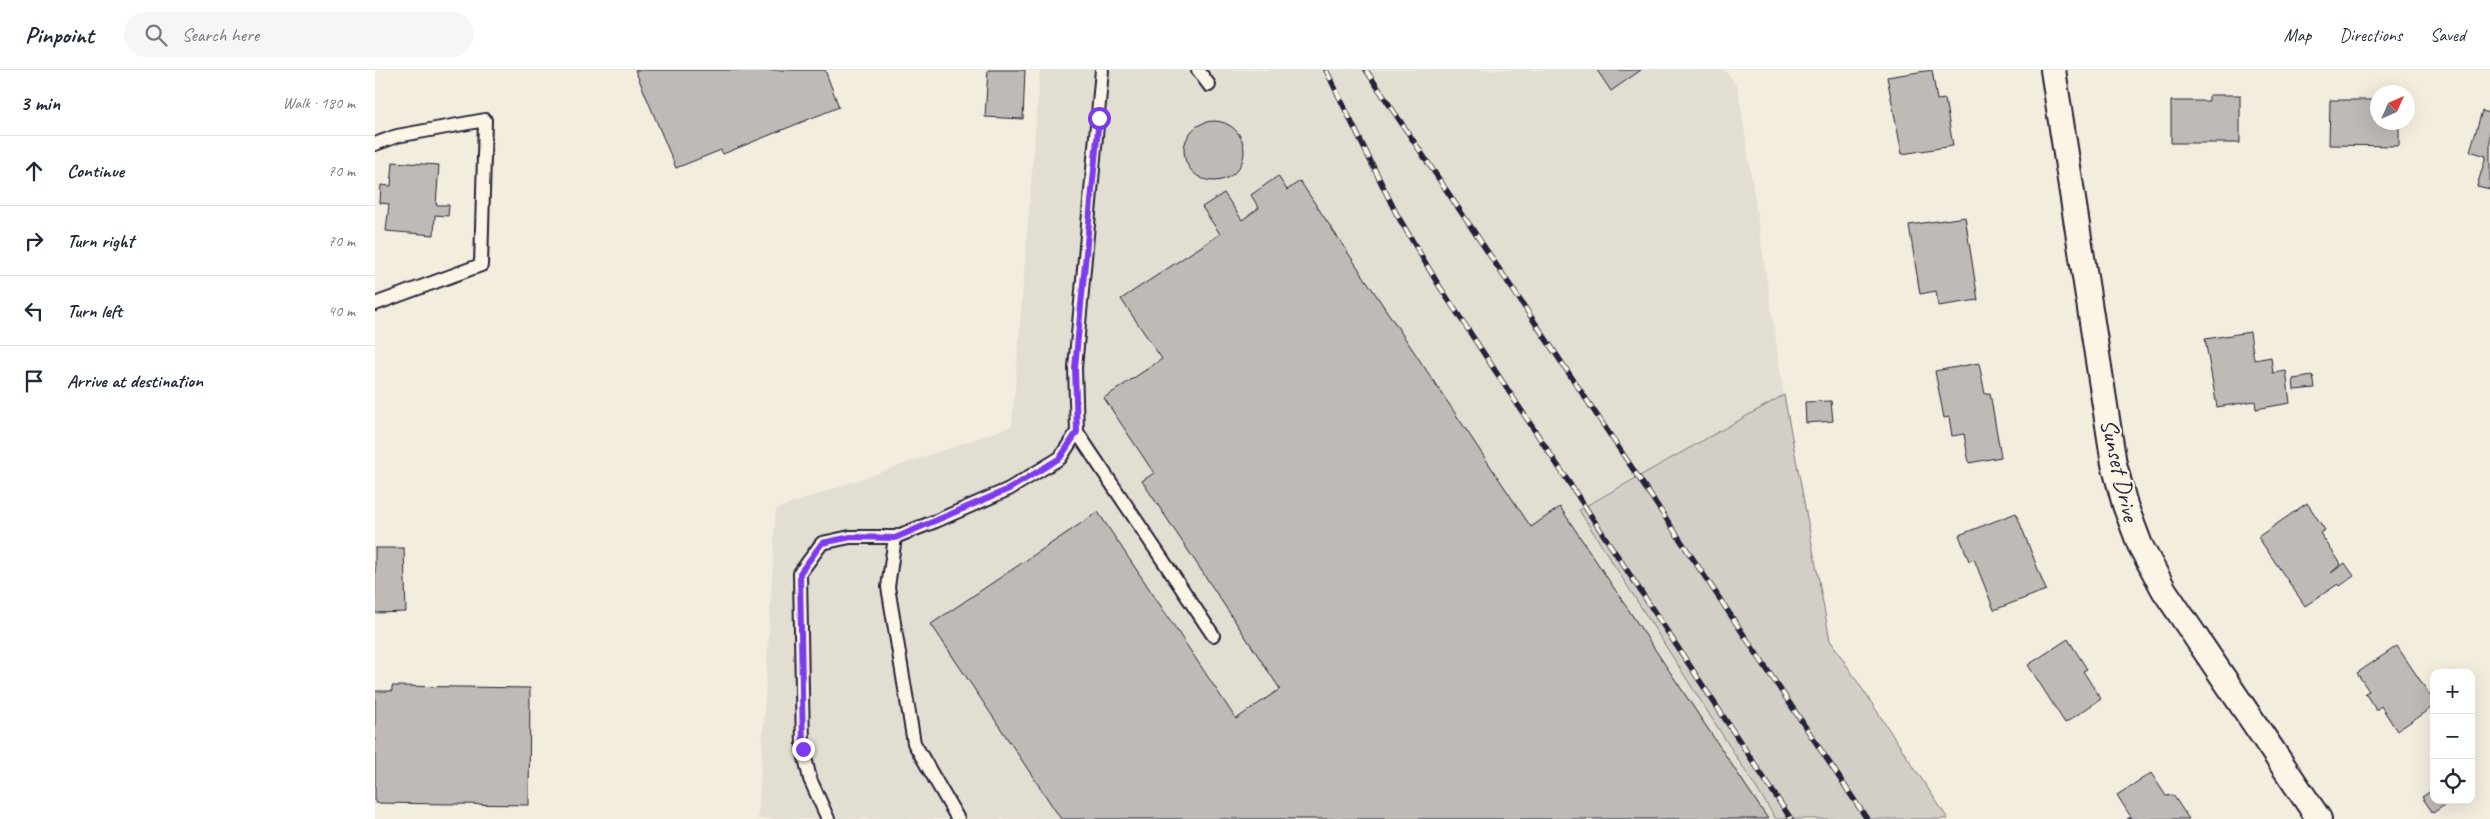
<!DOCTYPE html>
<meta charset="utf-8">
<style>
body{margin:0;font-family:Caveat,sans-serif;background:#f6f6f7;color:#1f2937}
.controls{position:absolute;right:15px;bottom:15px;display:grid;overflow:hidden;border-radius:10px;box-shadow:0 5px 20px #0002}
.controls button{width:45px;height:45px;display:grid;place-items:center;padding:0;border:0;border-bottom:1px solid #e0e1e3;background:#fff;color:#1f2937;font:25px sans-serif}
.compass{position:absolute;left:1995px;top:15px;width:45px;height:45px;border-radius:50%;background:#fff;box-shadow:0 5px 20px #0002;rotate:45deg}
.stop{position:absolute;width:15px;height:15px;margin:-11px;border:4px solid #7c3aed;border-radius:50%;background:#fff}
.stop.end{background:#7c3aed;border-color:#fff;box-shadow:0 1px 5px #0008}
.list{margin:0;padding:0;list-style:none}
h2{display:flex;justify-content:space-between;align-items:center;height:65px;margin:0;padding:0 20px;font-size:21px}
h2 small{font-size:16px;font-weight:400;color:#747a83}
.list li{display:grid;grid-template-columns:32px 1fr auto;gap:15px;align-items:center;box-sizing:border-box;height:70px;padding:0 20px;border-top:1px solid #e0e1e3}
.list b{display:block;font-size:19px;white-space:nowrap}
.list em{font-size:16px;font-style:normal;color:#747a83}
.icon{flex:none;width:28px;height:28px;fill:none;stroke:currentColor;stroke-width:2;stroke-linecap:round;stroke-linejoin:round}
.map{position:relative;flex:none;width:2115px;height:749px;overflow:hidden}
header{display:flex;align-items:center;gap:30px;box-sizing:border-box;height:70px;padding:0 25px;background:#fff;border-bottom:1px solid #e0e1e3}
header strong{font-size:24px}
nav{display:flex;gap:28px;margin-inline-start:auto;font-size:18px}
.search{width:350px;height:45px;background:#f6f6f7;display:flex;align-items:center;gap:12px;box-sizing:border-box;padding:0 18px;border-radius:28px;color:#747a83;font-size:19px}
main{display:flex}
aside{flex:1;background:#fff}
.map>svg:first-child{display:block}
.built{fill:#e3ded2}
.green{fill:#d4cfc6;stroke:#7b7880}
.building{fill:#bfbab6;stroke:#22223b}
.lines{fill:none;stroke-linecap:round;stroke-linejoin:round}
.service-casing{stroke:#22223b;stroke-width:16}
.minor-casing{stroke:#22223b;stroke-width:28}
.service{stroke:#fcf5e5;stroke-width:12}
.minor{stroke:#fcf5e5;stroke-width:24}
.rail-casing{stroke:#22223b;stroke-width:5.5}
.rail{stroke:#fcf5e5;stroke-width:4;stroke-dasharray:11;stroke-linecap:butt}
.route{stroke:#7c3aed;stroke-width:6}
.labels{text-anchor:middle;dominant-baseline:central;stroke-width:4.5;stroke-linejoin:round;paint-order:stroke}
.street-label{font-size:24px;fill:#22223b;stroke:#fcf5e5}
</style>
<header>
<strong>Pinpoint</strong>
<div class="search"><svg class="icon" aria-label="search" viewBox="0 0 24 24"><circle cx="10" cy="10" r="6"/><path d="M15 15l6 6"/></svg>Search here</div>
<nav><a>Map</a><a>Directions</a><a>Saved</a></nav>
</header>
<main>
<aside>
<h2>3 min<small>Walk · 180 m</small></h2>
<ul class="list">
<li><svg class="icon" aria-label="ahead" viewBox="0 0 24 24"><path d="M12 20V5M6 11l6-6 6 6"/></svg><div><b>Continue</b></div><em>70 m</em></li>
<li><svg class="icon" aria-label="right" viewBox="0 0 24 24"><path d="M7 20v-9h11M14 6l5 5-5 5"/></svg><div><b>Turn right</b></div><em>70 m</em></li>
<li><svg class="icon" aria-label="left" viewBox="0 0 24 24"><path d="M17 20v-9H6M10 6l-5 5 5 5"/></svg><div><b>Turn left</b></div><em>40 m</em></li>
<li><svg class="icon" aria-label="arrive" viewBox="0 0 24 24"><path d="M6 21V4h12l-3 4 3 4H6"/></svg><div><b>Arrive at destination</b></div></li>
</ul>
</aside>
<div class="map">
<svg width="2115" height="749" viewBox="0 0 2115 749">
<rect width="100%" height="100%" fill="#f3edde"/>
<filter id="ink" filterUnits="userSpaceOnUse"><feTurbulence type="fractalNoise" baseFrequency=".02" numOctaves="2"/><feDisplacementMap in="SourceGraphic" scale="10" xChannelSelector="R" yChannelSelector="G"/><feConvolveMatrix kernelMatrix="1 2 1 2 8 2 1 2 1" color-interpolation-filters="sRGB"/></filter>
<g filter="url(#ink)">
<path class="built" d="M665,0H1350L1363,18L1409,325L1204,440L1401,749H383L401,439L637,356Z"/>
<path class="green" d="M1409,325L1455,570L1573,749H1401L1204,440Z"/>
<path class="building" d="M260,0H450L464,37L348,84L346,80L301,98Z
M613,0H650L648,49L610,47Z
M1222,0H1266L1236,21Z
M1557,0L1562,30L1570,29L1578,76L1527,84L1512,7Z
M1834,25H1865V73H1796V31H1834Z
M1955,30H2002V52H2024V76L1954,75Z
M2107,41L2115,43V119L2102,116L2111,86L2095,81Z
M809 81a30 30 0 1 1 60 0a30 30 0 1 1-60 0Z
M18,92L64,95L61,135H74L73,146L60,145L59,165L11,161L14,134L5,133L6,115L16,116Z
M903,106L912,120L925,111L1156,457L1185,437L1393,749H686L556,554L723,442L861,649L905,619L767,411L779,403L729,328L787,289L746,229L845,164L827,137L849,123L867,150L884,138L876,125Z
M1590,147L1603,230L1563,236L1561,221L1545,224L1534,155Z
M1875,262L1879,290L1896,287L1898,303L1911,301L1915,333L1881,339L1880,331L1842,337L1830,269Z
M1604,293L1610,324L1615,323L1626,387L1594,393L1589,364L1577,366L1574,347L1569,348L1560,301Z
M1938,306L1940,318L1919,320L1918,309Z
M1456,331L1458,351L1431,353L1430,332Z
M1932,433L1950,460L1945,463L1966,494L1956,503L1970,493L1979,506L1965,516L1963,514L1930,536L1883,467Z
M1641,443L1671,520L1619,540L1599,489L1594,491L1584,465Z
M0,478H29L31,542L0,543Z
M1693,569L1712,599L1708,601L1726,629L1690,653L1653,595Z
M2022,576L2059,631V636L2022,661L2006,636L2001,640L1990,623L1994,621L1982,603Z
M17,616L155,618L154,735L0,733V621H17Z
M1776,703L1791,726L1798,725L1814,749H1752L1756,747L1742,725Z
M2059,719V730L2074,732L2058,743L2047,727Z"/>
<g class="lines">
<g class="service-casing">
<path id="service" d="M823,0L834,15
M0,74L22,66L110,50L106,195L0,234
M702,362L838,565
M520,467L513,517L539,673L583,749
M453,749L435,709L428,679L425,503L447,473L475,467H520L561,451L634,419L685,388L702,362L700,298L727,0"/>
</g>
<g class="minor-casing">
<path id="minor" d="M1678,0L1739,394L1750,435L1765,475L1789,520L1944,749"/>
</g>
<use href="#service" class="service"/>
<use href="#minor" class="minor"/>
<g class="rail-casing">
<path id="rail" d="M951,0L1021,143L1063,214L1416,749
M991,0L1492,749"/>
</g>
<use href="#rail" class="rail"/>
</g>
</g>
<g class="lines" filter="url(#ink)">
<path class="route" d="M428,679L425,503L447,473L476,467L520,468L634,419L685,388L702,362L700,298L724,48"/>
</g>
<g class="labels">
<g class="street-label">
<text transform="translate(1745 400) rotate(77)">Sunset Drive</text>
</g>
</g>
</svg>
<div class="controls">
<button>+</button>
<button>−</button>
<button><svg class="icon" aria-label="locate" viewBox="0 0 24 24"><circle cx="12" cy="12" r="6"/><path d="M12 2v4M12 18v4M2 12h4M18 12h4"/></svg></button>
</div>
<svg class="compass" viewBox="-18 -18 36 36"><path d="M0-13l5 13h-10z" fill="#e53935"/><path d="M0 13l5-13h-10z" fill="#747a83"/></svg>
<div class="stop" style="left:724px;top:48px"></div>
<div class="stop end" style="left:428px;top:679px"></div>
</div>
</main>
